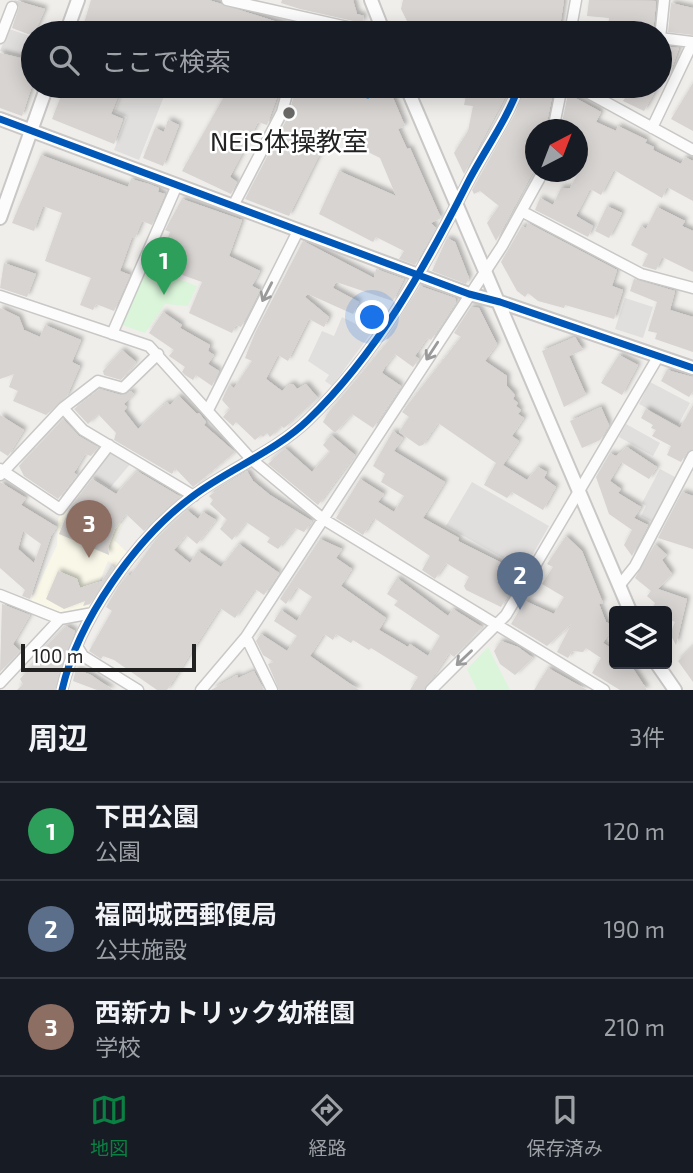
<!DOCTYPE html>
<html lang="ja">
<meta charset="utf-8">
<style>
body{margin:0;font-family:"Exo 2","Noto Sans JP",sans-serif;background:#20242c;color:#f1f3f6}
.controls{position:absolute;right:21px;bottom:21px;display:grid;overflow:hidden;border-radius:7px;box-shadow:0 4px 18px #0003}
.controls button{width:63px;height:63px;display:grid;place-items:center;padding:0;border:0;border-bottom:2px solid #363941;background:#171b24;color:#f1f3f6;font:35px sans-serif}
.compass{position:absolute;left:525px;top:119px;width:63px;height:63px;border-radius:50%;background:#171b24;box-shadow:0 4px 18px #0003;rotate:42deg}
.scale{position:absolute;left:21px;bottom:18px;width:175px;box-sizing:border-box;padding-left:7px;border:4px solid #222;border-top:0;font-size:19px;line-height:24px;white-space:nowrap;color:#222;-webkit-text-stroke:5px #fff;paint-order:stroke}
.you{position:absolute;left:373px;top:318px;width:24px;height:24px;margin:-18px;border:5px solid #fff;border-radius:50%;background:#1a73e8;box-shadow:0 0 0 10px #1a73e833}
.badge{display:grid;place-items:center;width:46px;height:46px;border-radius:50%;background:#0b8043;color:#fff;font-size:23px;font-weight:700}
.pin{position:absolute;translate:-50% -58px;filter:drop-shadow(0 2px 4px #0008)}
.pin::after{content:'';position:absolute;top:37px;width:24px;height:21px;background:inherit;clip-path:polygon(0 0,100% 0,50% 100%)}
.list{margin:0;padding:0;list-style:none}
h2{display:flex;justify-content:space-between;align-items:center;height:91px;margin:0;padding:0 28px;font-size:30px}
h2 small{font-size:23px;font-weight:400;color:#9ea1a6}
.list li{display:grid;grid-template-columns:46px 1fr auto;gap:21px;align-items:center;box-sizing:border-box;height:98px;padding:0 28px;border-top:2px solid #363941}
.list b{display:block;font-size:26px;white-space:nowrap}
.list p{margin:0;font-size:23px;white-space:nowrap;color:#9ea1a6}
.list em{font-size:23px;font-style:normal;color:#9ea1a6}
.icon{flex:none;width:38px;height:38px;fill:none;stroke:currentColor;stroke-width:2;stroke-linecap:round;stroke-linejoin:round}
.map{position:relative;flex:none;width:693px;height:690px;overflow:hidden}
.search{position:absolute;background:#171b24;box-shadow:0 4px 18px #0003;left:21px;right:21px;top:21px;height:77px;display:flex;align-items:center;gap:18px;box-sizing:border-box;padding:0 24px;border-radius:38px;color:#9ea1a6;font-size:26px}
.sheet{height:385px;background:#171b24}
nav{display:flex;justify-content:space-around;align-items:center;box-sizing:border-box;height:98px;border-top:2px solid #363941;background:#171b24;font-size:19px;color:#9ea1a6}
nav a{display:grid;justify-items:center;gap:4px}
nav .on{color:#0b8043}
.map>svg:first-child{display:block}
.education{fill:#f8f7e8}
.park{fill:#daf5da}
.parking{fill:#e0dfde}
.building{fill:#d7d4d2;fill-rule:evenodd;filter:url(#shadow)}
.lines{fill:none;stroke-linecap:round;stroke-linejoin:round}
.minor-casing{stroke:#c9c8c7;stroke-width:13}
.tertiary-casing{stroke:#c9c8c7;stroke-width:16}
.minor{stroke:#fdfcfc;stroke-width:10}
.tertiary{stroke:#fdfcfc;stroke-width:12}
.quiet{stroke:#3fa9f5;stroke-width:5;stroke-dasharray:10 5;stroke-linecap:butt}
.cycleway-casing{stroke:#fff;stroke-width:11}
.cycleway{stroke:#0057b8;stroke-width:7}
.oneway{stroke:#9a9a9a}
.poi-dot{fill:#6a6968;stroke:#fff;stroke-width:2.5}
.labels{text-anchor:middle;dominant-baseline:central;stroke-width:5;stroke-linejoin:round;paint-order:stroke}
.poi-label{font-size:26px;fill:#222;stroke:#fff}
</style>
<div class="map">
<svg width="693" height="690" viewBox="0 0 693 690">
<defs>
<filter id="shadow"><feDropShadow dx="3" dy="-3" stdDeviation="2" flood-color="#0004"/></filter>
</defs>
<rect width="100%" height="100%" fill="#f0eeeb"/>
<path class="education" d="M98,508L122,524L114,540L129,554L120,568L108,561L95,592L96,603L90,608L60,614L31,601L57,545L58,519L63,510L88,522Z"/>
<path class="park" d="M147,267L197,286L188,306L165,304L145,333L122,325Z
M488,647L510,690H477L467,669Z"/>
<path class="parking" d="M9,29L33,37L29,58L0,51Z
M125,86H168L139,160L114,150L127,117L115,111Z
M625,298L653,307L643,338L615,329Z
M342,317L372,332L332,386L325,381L329,375L308,361L322,331L334,336Z
M650,382L690,403L678,425L639,404Z
M626,424L660,443L653,456L619,437Z
M108,450L132,462L110,488L90,475Z
M660,469L675,477L652,522L641,516L646,506L642,503Z
M472,482L549,526L524,570L446,526Z"/>
<path class="building" d="M14,0L45,9L33,36L12,28L19,7Z
M91,0H209L296,28L295,33H91L82,30Z
M282,0H353L357,14L364,16L362,23L300,9L281,3Z
M403,0H564L559,33H442L409,25L401,9Z
M589,0L656,1L653,33L608,27L609,18L587,16Z
M671,3L693,8V35L668,32Z
M663,46L679,48L669,76L660,74Z
M0,53L33,61V83L22,116L0,108Z
M693,83V131L671,119Z
M65,86H122L111,114L123,119L114,144L52,119Z
M230,86H281L267,125L258,122L230,177L237,182L231,194L182,171Z
M296,86H388L405,126L398,129L407,149L410,148L441,218L431,223L436,228L415,265L399,259L404,251L376,237L373,242L319,214L339,171L396,196L380,158L330,133L289,216L245,199L289,115Z
M468,86H511L464,174L454,153L468,131L473,106L464,105Z
M526,86L554,87L546,127L541,125L540,130H536V166L496,241L487,223L499,206L480,191L474,194L472,190L515,114Z
M593,86H658L644,111L623,101L625,98Z
M568,94L601,112L596,122L616,131L618,126L647,140L645,143L654,147L653,150L681,164L685,157L693,161V201L667,187L662,198L614,170L601,195L590,189L576,216L593,226L588,237L535,210L540,198L553,205L561,188H570L578,173V130L561,127Z
M168,120L179,125L163,166L143,158L155,128L164,132Z
M41,155L128,187L131,179L149,184L159,188L158,192L165,194L152,225L142,221L135,238L132,237L120,271L130,275L114,311L96,304L93,310L80,305L91,278L45,261L62,213L43,206L34,231L12,223Z
M182,199L242,220L229,256L260,271L252,286L260,290L241,327L236,325L232,333L189,313L202,282L157,266L170,232L165,230Z
M607,206L622,213L609,238L595,231Z
M657,207L685,221L682,226L693,231V272L662,257L656,270L642,266L648,254L631,245L641,226L646,229Z
M528,223L617,270L612,286L623,290L614,319L565,305L564,308L538,301L528,293L525,297L517,291L501,262L522,226L526,228Z
M447,238L455,242L469,278L466,284L432,271Z
M303,241L374,278L376,269L404,279L393,301L336,282L333,288L359,302L353,314L308,294L305,297L329,317L324,327L309,319L288,361L278,355L266,379L282,391L289,385L293,384L297,389L306,384L318,398L284,428L281,426L270,437L267,433L263,437L261,435L255,440L236,422L233,426L223,417L230,409L222,400L229,385L234,388L252,361L245,358L255,333Z
M4,263L36,274L27,297L0,288Z
M634,279L675,291L670,310L693,317V352L655,339L657,333L648,331L657,302L630,291Z
M420,286L455,298L456,302L431,340L427,338L415,356L419,359L413,367L395,354L385,367L382,373L401,386L373,428L352,414L335,433L323,422L328,413L389,340L386,339Z
M471,307L479,308L497,344L485,361L507,376V386L515,395L513,399L518,403L516,406L521,410L518,414L524,418L512,436L519,441L503,465L527,480L538,467L547,472L544,478L556,487L543,510L512,492L507,498L484,485L496,463L438,423L423,445L419,446L399,432L409,417L402,412L461,337L454,333Z
M0,308L19,317L24,330L40,337L45,325L81,340L72,362L80,366L67,396L46,415L13,401L18,391L9,387L14,374L0,379Z
M163,312L182,325L180,328L210,345L208,351L214,355L208,364L219,371L212,386L196,375L193,380L185,375L182,372L185,367L169,356L174,350L149,333Z
M575,337L583,350L569,356L586,395L564,407L542,351Z
M122,350L136,362L121,380L104,375L103,371Z
M619,355L638,365L622,395L601,383Z
M667,370L693,377V391L689,397L661,381Z
M100,389L121,395L131,391L134,394L124,404L127,407L124,411L138,429L167,402L170,405L179,396L197,414L199,413L206,422L204,425L235,452L193,487L175,468L172,474L114,440L116,433L98,414L88,424L74,409Z
M693,405V449L687,452L681,462L667,455L671,446L652,436L656,430L651,428L653,425L641,418L646,409L680,428Z
M601,407L609,425L600,440L582,448L570,421Z
M0,415L24,430L8,456L0,451Z
M63,419L79,436L98,447L91,456L85,454L74,473L77,475L58,499L24,476L19,466Z
M393,431L403,438L394,451L445,482L423,518L459,538L458,541L508,566L497,583L506,588L504,593L508,595L501,607L466,590L464,586L469,577L446,563L435,579L422,570L430,556L374,518L363,535L336,518L360,479L384,494L378,502L394,512L404,496L381,482L385,474L373,466Z
M331,435L355,455L318,505L268,464L285,448L312,472L330,452L323,445Z
M627,447L657,467L649,479L621,462L610,481L621,489L618,493L641,507L634,518L648,525L632,556L624,545L632,530L609,514L596,477L610,453L616,456Z
M137,471L181,497L144,531L126,514L115,529L108,547L109,555L59,534L69,509L92,479L116,494Z
M247,471L253,481L270,495L312,521L304,532L295,528L278,549L267,542L270,538L246,522L232,540L220,529L227,520L210,504L213,500L209,496Z
M0,482L26,498L21,505L57,527L51,536L30,599L22,596L25,590L0,568ZM23,531L41,544L34,563L18,549Z
M682,492L693,496V549L658,538Z
M187,510L198,519L203,512L216,520L197,544L186,535L174,550L190,563L198,551L221,567L239,544L279,573L264,595L255,589L235,618L220,608L167,690H157L114,660L103,656L101,659L89,651L112,611L106,607L118,587L128,574L130,576L156,539Z
M566,536L582,551L603,603L599,604L606,622L614,626L603,643L614,650V664H630L647,690H620L592,673L601,658L586,648L583,652L572,651L568,658L557,652L572,623L547,646L511,624L525,601L554,614L564,597L542,584L553,567L547,564Z
M320,539L342,549L336,558L352,569L341,586L386,618L379,630L408,647L410,644L428,656L440,636L394,605L398,601L387,594L397,578L448,616L453,609L482,627L454,657L449,653L424,690H410L418,677L371,648L369,650L353,640L351,643L336,634L333,640L324,634L310,656L359,690H279L268,664L274,662L263,655L256,641L261,634L287,651L297,636L274,621L281,610L297,621L312,597L297,587L286,604L280,599Z
M655,544L667,555L662,560L672,574L658,589L687,599L676,645L670,634L675,622L667,619V611H652L655,603L647,596L651,591L635,578Z
M111,566L114,568L90,604L83,606L85,601L64,609L46,599L58,571L77,579L80,588L102,581Z
M2,604L30,615L13,644L20,651L0,672Z
M66,626L75,631L55,690H17L23,684L20,679L38,659L36,657Z
M501,641L518,647L533,658L515,675L500,664L494,651Z
M693,646V682L678,661Z
M548,668L587,690H534Z
M76,669L91,675L113,690H97L73,681Z
M254,671L264,690H211L237,675L238,678Z"/>
<g class="lines">
<g class="minor-casing">
<path id="minor" d="M227,0L374,33
M664,0L660,38L692,42
M302,33L306,18
M570,33L576,0
M0,38L12,7
M576,86L693,150
M652,128L693,42
M553,130L562,86
M233,206L282,112L289,86
M523,212L641,274L693,288
M0,296L149,346L251,459L323,519L604,690
M112,334L177,185
M63,408L83,430L194,496
M208,410L298,231
M0,469L60,509L109,445
M0,475L63,408L98,381L123,388L158,354
M619,586L635,566L693,456
M0,595L60,619L93,613
M246,637L272,690
M78,648L83,656L138,690
M0,683L60,619
M62,690C78,620 136,538 193,496C229,469 276,451 308,420C376,355 425,267 467,184C484,151 507,120 519,86
M201,690L246,637L502,246L543,172
M431,690L506,615L658,357"/>
</g>
<g class="tertiary-casing">
<path id="tertiary" d="M371,0L384,33
M66,33L78,0
M406,86L630,611
M0,119L469,294L500,302L693,368
M0,218L47,86
M657,664L675,690"/>
</g>
<use href="#minor" class="minor"/>
<use href="#tertiary" class="tertiary"/>
<path class="quiet" d="M366,98L371,86"/>
<g class="cycleway-casing">
<path id="cycleway" d="M0,119L469,294L500,302L693,368
M62,690C78,620 136,538 193,496C229,469 276,451 308,420C376,355 425,267 467,184C484,151 507,120 519,86"/>
</g>
<use href="#cycleway" class="cycleway"/>
</g>
<defs><path id="oneway-shaft" d="M-6 0H5M1.5-3L5.5 0L1.5 3" fill="none" stroke-width="1.6" stroke-linecap="round" stroke-linejoin="round" transform="scale(1.75)"/></defs>
<g class="oneway">
<use href="#oneway-shaft" transform="translate(267 292) rotate(117)"/>
<use href="#oneway-shaft" transform="translate(432 351) rotate(123)"/>
<use href="#oneway-shaft" transform="translate(464 658) rotate(136)"/>
</g>
<circle class="poi-dot" cx="289" cy="113" r="7"/>
<g class="labels">
<g class="poi-label">
<text x="289" y="140">NEiS体操教室</text>
</g>
</g>
</svg>
<div class="controls">
<button><svg class="icon" aria-label="layers" viewBox="0 0 24 24"><path d="M12 4l9 5-9 5-9-5zM3 14l9 5 9-5"/></svg></button>
</div>
<svg class="compass" viewBox="-18 -18 36 36"><path d="M0-13l5 13h-10z" fill="#e53935"/><path d="M0 13l5-13h-10z" fill="#9ea1a6"/></svg>
<div class="scale">100 m</div>
<div class="you"></div>
<div class="pin badge" style="left:164px;top:295px;background:#2e9e5b">1</div>
<div class="pin badge" style="left:520px;top:610px;background:#5c6f8a">2</div>
<div class="pin badge" style="left:89px;top:558px;background:#8d6e63">3</div>
<div class="search"><svg class="icon" aria-label="search" viewBox="0 0 24 24"><circle cx="10" cy="10" r="6"/><path d="M15 15l6 6"/></svg>ここで検索</div>
</div>
<section class="sheet">
<h2>周辺<small>3件</small></h2>
<ul class="list">
<li><span class="badge" style="background:#2e9e5b">1</span><div><b>下田公園</b><p>公園</p></div><em>120 m</em></li>
<li><span class="badge" style="background:#5c6f8a">2</span><div><b>福岡城西郵便局</b><p>公共施設</p></div><em>190 m</em></li>
<li><span class="badge" style="background:#8d6e63">3</span><div><b>西新カトリック幼稚園</b><p>学校</p></div><em>210 m</em></li>
</ul>
</section>
<nav>
<a class="on"><svg class="icon" aria-label="map" viewBox="0 0 24 24"><path d="M3 6l6-2 6 2 6-2v14l-6 2-6-2-6 2zM9 4v14M15 6v14"/></svg>地図</a>
<a><svg class="icon" aria-label="directions" viewBox="0 0 24 24"><path d="M12 3l9 9-9 9-9-9zM9 14v-3h6M13 9l2 2-2 2"/></svg>経路</a>
<a><svg class="icon" aria-label="saved" viewBox="0 0 24 24"><path d="M7 4h10v16l-5-4-5 4z"/></svg>保存済み</a>
</nav>
